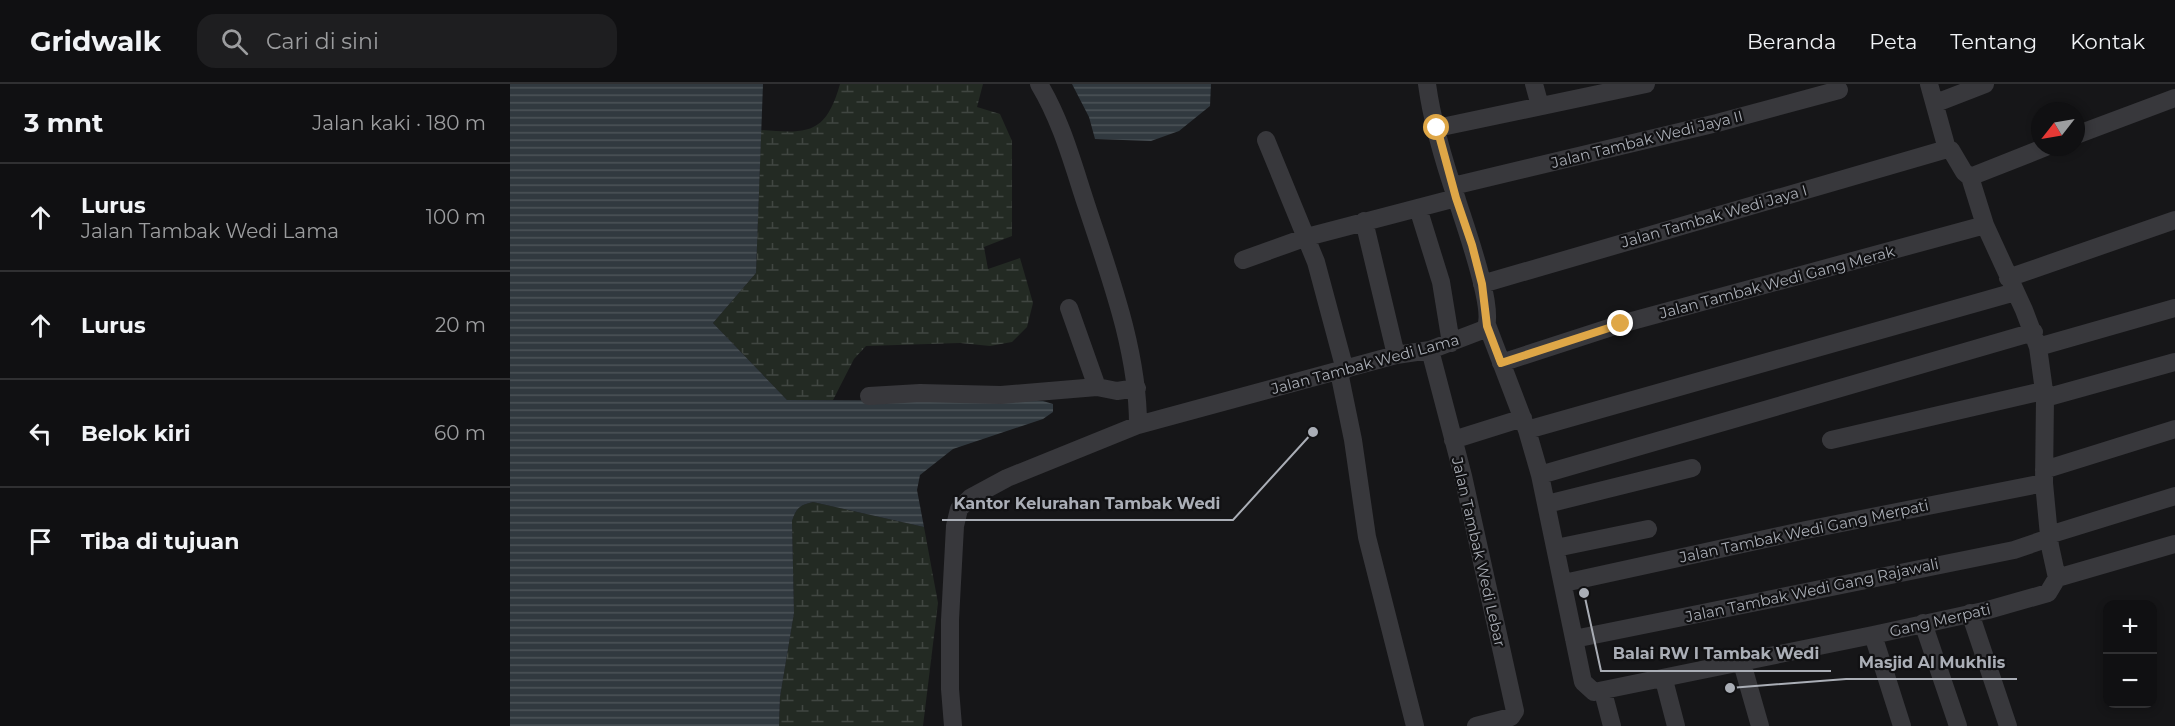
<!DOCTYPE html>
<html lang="id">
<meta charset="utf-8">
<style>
body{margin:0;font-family:Montserrat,sans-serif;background:#1e1e20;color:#f1f3f6}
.controls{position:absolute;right:18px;bottom:18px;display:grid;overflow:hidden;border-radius:12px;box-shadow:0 3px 9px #0003}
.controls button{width:54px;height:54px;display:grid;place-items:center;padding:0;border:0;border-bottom:2px solid #303032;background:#101012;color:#f1f3f6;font:30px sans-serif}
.compass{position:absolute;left:1521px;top:18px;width:54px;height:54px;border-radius:50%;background:#101012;box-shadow:0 3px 9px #0003;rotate:239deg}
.stop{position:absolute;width:18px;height:18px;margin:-14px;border:4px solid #dfa747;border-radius:50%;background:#fff}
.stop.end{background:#dfa747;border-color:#fff;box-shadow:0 2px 6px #0008}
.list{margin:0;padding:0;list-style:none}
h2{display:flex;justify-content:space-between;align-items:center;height:78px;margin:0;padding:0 24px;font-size:26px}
h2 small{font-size:20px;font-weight:400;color:#9c9d9f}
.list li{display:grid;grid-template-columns:39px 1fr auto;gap:18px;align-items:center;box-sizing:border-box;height:108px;padding:0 24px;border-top:2px solid #303032}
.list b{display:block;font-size:22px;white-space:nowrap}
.list p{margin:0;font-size:20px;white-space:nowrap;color:#9c9d9f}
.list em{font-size:20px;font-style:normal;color:#9c9d9f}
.icon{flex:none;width:33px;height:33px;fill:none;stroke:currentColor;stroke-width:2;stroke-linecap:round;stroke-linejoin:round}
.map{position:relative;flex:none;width:1665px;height:642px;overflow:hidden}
header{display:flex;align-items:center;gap:36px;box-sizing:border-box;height:84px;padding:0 30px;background:#101012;border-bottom:2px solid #303032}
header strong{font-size:28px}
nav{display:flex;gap:33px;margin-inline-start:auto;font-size:21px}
.search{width:420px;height:54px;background:#1e1e20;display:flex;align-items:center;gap:15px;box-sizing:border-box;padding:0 21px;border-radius:18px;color:#9c9d9f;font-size:22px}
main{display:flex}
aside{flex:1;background:#101012}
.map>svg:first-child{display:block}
.wetland{fill:url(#wetland-marsh)}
.water{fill:url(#water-rules)}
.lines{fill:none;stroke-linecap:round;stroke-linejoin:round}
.minor{stroke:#38383c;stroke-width:18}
.route{stroke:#dfa747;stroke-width:8}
.labels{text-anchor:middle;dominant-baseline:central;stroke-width:4.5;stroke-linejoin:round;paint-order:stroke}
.street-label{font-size:15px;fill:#aaaeb6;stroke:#111113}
.leader{fill:none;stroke:#aaaeb6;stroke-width:2}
.callout-dot{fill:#aaaeb6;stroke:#111113;stroke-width:2}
.callout-label{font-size:16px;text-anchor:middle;font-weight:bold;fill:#aaaeb6;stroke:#111113;stroke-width:4.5;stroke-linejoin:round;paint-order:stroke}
</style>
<header>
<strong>Gridwalk</strong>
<div class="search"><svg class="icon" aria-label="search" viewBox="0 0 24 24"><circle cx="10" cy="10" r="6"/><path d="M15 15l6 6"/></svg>Cari di sini</div>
<nav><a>Beranda</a><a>Peta</a><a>Tentang</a><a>Kontak</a></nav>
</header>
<main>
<aside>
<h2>3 mnt<small>Jalan kaki · 180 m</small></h2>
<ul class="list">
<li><svg class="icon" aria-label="ahead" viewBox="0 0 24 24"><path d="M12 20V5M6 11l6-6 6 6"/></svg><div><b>Lurus</b><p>Jalan Tambak Wedi Lama</p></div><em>100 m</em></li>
<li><svg class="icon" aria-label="ahead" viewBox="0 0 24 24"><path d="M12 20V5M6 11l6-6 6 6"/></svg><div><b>Lurus</b></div><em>20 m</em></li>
<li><svg class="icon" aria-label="left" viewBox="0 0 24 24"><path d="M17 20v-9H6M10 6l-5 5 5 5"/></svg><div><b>Belok kiri</b></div><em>60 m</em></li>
<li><svg class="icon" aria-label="arrive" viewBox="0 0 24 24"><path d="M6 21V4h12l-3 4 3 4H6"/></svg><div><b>Tiba di tujuan</b></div></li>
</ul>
</aside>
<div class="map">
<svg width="1665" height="642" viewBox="0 0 1665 642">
<defs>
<pattern id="wetland-marsh" width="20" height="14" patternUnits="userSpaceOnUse" patternTransform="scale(1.5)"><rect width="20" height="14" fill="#232a23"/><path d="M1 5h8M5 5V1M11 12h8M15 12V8" fill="none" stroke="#404641"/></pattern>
<pattern id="water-rules" width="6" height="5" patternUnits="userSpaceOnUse" patternTransform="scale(1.5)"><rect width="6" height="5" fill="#31393f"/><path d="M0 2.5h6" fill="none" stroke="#4c5358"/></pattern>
</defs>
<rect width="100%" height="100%" fill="#161618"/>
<path class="wetland" d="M330,0H473L467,23L490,30L502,57V152L474,163L478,185L510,174L523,219L517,243L502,258L480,262L450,259L356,262L344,275L323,316H277L203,239L246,189L251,46C298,50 316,50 330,0Z
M303,418L414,443L428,519L413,642H269L270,613L284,529L282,437C286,424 290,421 303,418Z"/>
<path class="water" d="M0,0H253L246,189L203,239L277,316L533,317L543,320V328L533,335L443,365L410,391L407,406L414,443L303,418C290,421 286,424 282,437L284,529L270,613L269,642H0Z
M562,0H701L700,22L669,47L641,57L585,55L579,33Z"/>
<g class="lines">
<path class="minor" d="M529,0C552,38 563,81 577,123C600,193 628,267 628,341
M1024,0L1030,22
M1419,0L1437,65L1441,66L1454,88L1460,93
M1426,19L1475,0
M927,44L1136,0
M1566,51L1665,14
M756,56L806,178L835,286
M1460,93L1536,63
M943,102L1207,39L1329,6
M908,124L931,198L941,259
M854,137L886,271
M733,176L797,153L946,114
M1498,194L1665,136
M972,200L1437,65
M559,224L587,303
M977,241L1017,346L1030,391L1073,598L1084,608L1363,551L1478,526L1538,509L1547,494L1540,462L1534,399L1535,314L1528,263L1514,226L1475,141L1460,93
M1528,263L1665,224
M920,266L953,392L1005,627L1001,633L966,642
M991,279L1111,240L1475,141
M829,288L843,356L857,453L905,642
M359,312L410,309L491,311L587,303L607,307L627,304
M1535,314L1665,278
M1017,346L1505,208
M943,356L1013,334
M1321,356L1533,307
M1534,386L1665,345
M1030,391L1524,248
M1037,420L1182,384
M1539,451L1665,412
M1046,464L1138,445
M1547,494L1665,460
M1054,499L1296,446L1534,399
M1460,529L1498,642
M1413,539L1448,642
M1363,551L1392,642
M1064,555L1504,466L1539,454
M1232,579L1250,642
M1154,596L1166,642
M1093,608L1102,642
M443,642L440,605V536L445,442L449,425L460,414L497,394L628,341L886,271L920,266L975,245C986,226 954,139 947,116C935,81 922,37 917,0"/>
</g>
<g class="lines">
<path class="route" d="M927,44L946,114L962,161L972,200L977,242L991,279L1111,240"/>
</g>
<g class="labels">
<g class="street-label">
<text transform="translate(1137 55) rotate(-14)">Jalan Tambak Wedi Jaya II</text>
<text transform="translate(1204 132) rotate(-16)">Jalan Tambak Wedi Jaya I</text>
<text transform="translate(1267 198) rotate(-15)">Jalan Tambak Wedi Gang Merak</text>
<text transform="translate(855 280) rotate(-15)">Jalan Tambak Wedi Lama</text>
<text transform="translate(1294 447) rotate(-12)">Jalan Tambak Wedi Gang Merpati</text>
<text transform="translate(969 468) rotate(77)">Jalan Tambak Wedi Lebar</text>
<text transform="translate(1302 506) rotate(-12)">Jalan Tambak Wedi Gang Rajawali</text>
<text transform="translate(1430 536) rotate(-13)">Gang Merpati</text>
</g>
</g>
<path class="leader" d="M803 348L723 436H432M1074 509L1091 587H1321M1220 604L1336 595H1507"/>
<g class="callout-dot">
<circle cx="803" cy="348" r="6"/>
<circle cx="1074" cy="509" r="6"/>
<circle cx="1220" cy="604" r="6"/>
</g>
<g class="callout-label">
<text x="577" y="425">Kantor Kelurahan Tambak Wedi</text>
<text x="1206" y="575">Balai RW I Tambak Wedi</text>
<text x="1422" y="584">Masjid Al Mukhlis</text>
</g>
</svg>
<div class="controls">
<button>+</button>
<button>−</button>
</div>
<svg class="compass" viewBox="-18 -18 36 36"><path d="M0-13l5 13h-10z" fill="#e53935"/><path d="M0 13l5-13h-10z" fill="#9c9d9f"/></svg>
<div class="stop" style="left:927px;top:44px"></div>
<div class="stop end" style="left:1111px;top:240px"></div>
</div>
</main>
